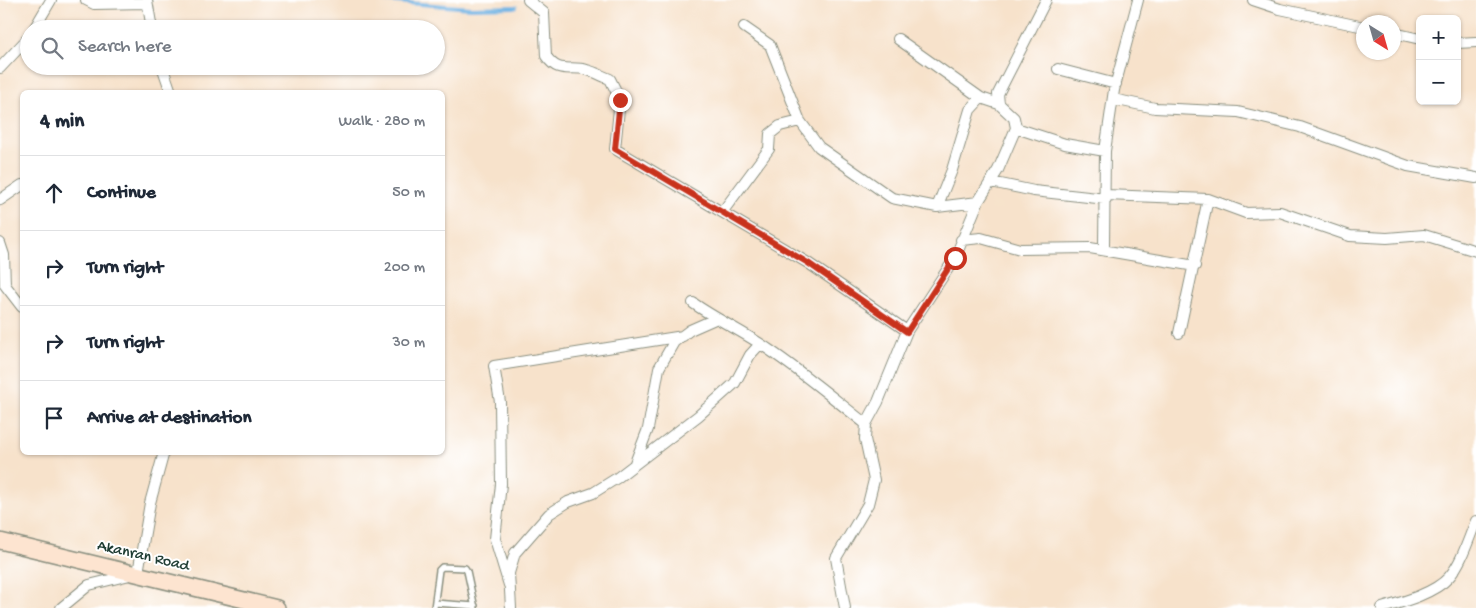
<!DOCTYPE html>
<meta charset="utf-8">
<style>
body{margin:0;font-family:"Gochi Hand",sans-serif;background:#f6f6f7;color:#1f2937}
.controls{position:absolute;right:15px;top:15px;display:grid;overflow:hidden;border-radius:8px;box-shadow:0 1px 4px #0004}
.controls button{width:45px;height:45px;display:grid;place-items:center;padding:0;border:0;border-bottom:1px solid #e0e1e3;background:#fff;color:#1f2937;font:25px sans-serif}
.compass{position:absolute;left:1356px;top:15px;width:45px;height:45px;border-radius:50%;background:#fff;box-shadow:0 1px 4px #0004;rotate:143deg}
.stop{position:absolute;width:15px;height:15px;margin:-11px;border:4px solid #c8321e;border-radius:50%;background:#fff}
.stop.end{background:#c8321e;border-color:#fff;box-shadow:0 1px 5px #0008}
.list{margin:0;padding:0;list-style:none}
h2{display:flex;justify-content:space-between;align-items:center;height:65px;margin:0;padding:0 20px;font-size:21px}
h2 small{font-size:16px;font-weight:400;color:#747a83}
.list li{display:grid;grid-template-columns:32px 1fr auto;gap:15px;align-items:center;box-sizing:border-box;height:75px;padding:0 20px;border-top:1px solid #e0e1e3}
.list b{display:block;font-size:19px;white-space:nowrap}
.list em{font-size:16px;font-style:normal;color:#747a83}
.icon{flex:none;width:28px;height:28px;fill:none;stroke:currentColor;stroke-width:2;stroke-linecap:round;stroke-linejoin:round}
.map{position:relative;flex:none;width:1476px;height:608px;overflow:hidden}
.search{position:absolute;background:#fff;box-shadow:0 1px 4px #0004;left:20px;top:20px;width:425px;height:55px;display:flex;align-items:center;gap:12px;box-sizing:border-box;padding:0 18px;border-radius:28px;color:#747a83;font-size:19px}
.panel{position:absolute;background:#fff;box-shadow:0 1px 4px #0004;left:20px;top:90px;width:425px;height:365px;border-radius:8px}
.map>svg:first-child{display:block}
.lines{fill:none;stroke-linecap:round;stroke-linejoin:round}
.stream{stroke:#6eb2e3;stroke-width:4}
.lane-casing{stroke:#8b9080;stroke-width:8}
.street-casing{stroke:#8b9080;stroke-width:12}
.secondary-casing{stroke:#8b9080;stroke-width:18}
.lane{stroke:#fff;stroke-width:5}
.street{stroke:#fff;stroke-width:10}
.secondary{stroke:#fde4d0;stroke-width:15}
.route{stroke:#c8321e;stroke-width:6}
.labels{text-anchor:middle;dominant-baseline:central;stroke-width:4;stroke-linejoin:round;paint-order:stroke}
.street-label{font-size:16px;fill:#1f3d34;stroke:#fff}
</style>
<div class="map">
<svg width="1476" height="608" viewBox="0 0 1476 608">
<rect width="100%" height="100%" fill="#fff"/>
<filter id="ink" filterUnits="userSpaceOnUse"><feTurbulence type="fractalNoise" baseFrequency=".02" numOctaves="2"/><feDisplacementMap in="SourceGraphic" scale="10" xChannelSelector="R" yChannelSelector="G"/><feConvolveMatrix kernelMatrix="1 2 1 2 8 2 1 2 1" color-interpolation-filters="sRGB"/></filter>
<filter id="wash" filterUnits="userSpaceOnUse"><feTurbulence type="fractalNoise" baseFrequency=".0096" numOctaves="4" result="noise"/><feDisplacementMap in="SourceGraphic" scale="20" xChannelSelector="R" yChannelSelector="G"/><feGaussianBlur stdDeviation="1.12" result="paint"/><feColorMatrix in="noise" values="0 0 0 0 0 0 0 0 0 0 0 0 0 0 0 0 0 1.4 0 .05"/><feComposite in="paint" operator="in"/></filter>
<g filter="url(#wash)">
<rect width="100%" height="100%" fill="#f7e2cb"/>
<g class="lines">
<path class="stream" d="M371,0L471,8L516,7"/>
</g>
</g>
<g filter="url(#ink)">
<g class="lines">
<g class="lane-casing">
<path id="lane" d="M435,603L475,606
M434,608L439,570L442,567L465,568L467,571L475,608"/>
</g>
<g class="street-casing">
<path id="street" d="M86,0L94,4L146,3
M147,0L152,29
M528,0L544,13L546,56C559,75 569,65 587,70C595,72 602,76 610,79L620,99L615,149L808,263L907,331
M1253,0L1280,9L1364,27
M744,27L770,45L800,121L819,147L892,198L937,207L978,202
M34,29L51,0
M1394,33L1420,39
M898,39L981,98
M1457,43L1476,42
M162,66L171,92
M0,68L29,37
M1058,69L1116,84
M1113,99L1155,108L1238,112L1300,127L1408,166L1476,178
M1016,128L1065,144L1105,151
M991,182L1034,191L1106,199
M1106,195L1208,199L1246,213L1280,212L1350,236L1387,238L1424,235L1476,251
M0,200L22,185
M937,207L952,170L970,110L981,98L999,104
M723,211L769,149L770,134L780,126L800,121
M961,240L981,238L1020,249L1090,248L1195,266
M0,243L4,255L5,285L22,307
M1102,250L1104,246L1105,151L1114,90L1138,0
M693,303C717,320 744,332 768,349C802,372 834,399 866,424
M1179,333L1208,199
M635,463L648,429L659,368L674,342L690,330L715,319
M509,585L495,539L501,484L500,402L494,366L683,336
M61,608L89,585L138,573L150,503L164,452
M511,608L509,573L515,553L549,514L568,502L593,493L617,478L698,416L735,383L750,355L760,344
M845,608L836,558L868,504L874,480L865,439L866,424L878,402L907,331L955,258L978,202L998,170L1016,128L1014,118L999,104L998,94L1046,0
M1382,608C1403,602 1435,593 1449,577C1462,562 1468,540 1476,521"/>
</g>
<g class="secondary-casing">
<path id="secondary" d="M0,541L277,608"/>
</g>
<use href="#lane" class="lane"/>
<use href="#street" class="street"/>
<use href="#secondary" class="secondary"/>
</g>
</g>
<g class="lines" filter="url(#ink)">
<path class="route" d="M620,100L615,149L808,263L907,332L955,258"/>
</g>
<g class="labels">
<g class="street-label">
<text transform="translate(143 557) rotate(13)">Akanran Road</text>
</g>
</g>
</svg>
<div class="controls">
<button>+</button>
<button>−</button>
</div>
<svg class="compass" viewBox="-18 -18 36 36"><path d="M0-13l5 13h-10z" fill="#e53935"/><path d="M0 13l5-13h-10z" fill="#747a83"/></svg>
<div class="stop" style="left:955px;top:258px"></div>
<div class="stop end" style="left:620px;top:100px"></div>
<div class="search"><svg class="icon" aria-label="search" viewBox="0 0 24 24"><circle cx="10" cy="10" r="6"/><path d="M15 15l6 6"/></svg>Search here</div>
<section class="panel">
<h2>4 min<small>Walk · 280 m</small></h2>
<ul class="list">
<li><svg class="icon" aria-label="ahead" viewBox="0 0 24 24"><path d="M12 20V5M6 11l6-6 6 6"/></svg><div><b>Continue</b></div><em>50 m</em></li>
<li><svg class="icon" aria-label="right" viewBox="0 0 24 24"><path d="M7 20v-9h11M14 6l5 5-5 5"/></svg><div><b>Turn right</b></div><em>200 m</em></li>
<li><svg class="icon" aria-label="right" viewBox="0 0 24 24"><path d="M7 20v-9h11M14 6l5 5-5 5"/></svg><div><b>Turn right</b></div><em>30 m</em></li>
<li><svg class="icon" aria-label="arrive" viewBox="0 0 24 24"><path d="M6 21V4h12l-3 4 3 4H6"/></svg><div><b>Arrive at destination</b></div></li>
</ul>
</section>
</div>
